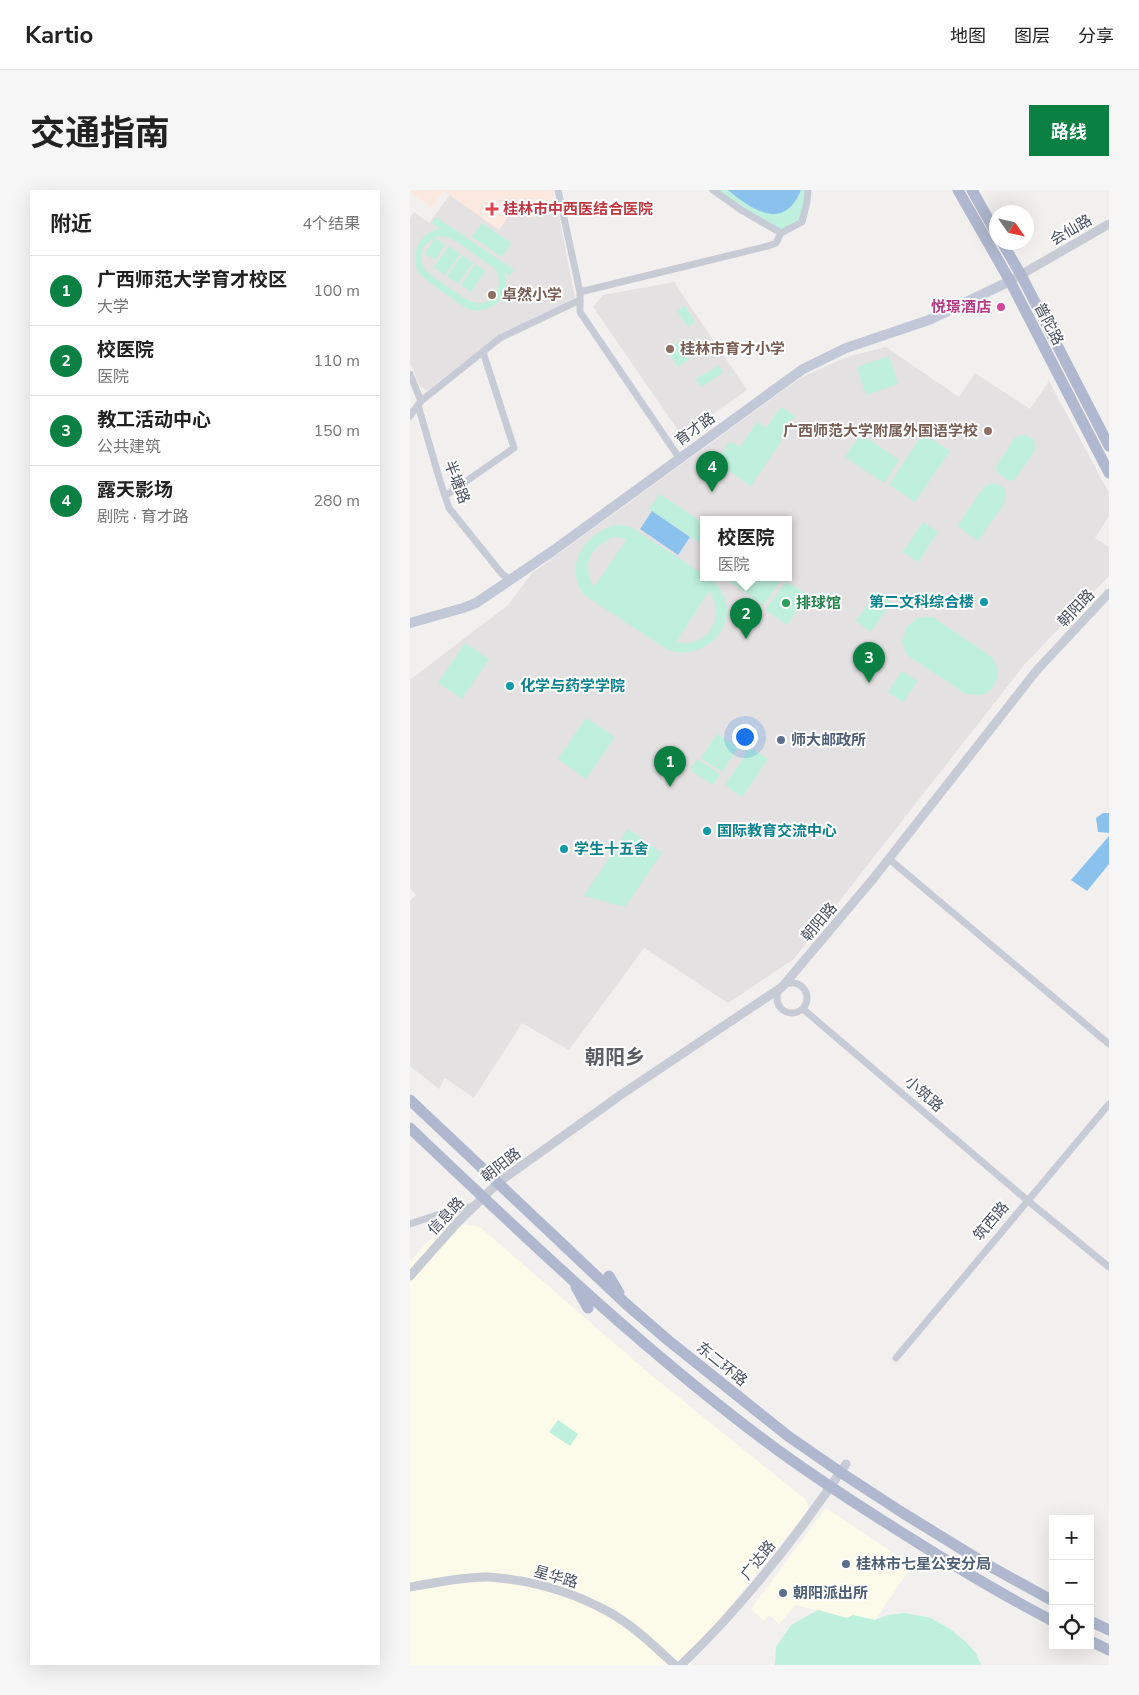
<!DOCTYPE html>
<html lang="zh">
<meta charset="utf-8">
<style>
body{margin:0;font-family:"Nunito Sans","Noto Sans SC",sans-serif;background:#f6f6f6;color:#222}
.controls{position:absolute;right:15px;bottom:15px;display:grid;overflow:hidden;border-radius:0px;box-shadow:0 5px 20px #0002}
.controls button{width:45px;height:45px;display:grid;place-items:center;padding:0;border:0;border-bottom:1px solid #e0e0e0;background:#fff;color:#222;font:25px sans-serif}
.compass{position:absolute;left:579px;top:15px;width:45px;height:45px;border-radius:50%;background:#fff;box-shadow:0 5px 20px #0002;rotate:124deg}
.you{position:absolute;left:334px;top:546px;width:18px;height:18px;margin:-12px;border:4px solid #fff;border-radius:50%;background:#1a73e8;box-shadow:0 0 0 8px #1a73e833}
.badge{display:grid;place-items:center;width:32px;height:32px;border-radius:50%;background:#0b8043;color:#fff;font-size:16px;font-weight:700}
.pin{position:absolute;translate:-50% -41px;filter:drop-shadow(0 1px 2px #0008)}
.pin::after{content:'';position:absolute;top:26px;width:18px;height:15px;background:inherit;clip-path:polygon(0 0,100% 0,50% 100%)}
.popup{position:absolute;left:290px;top:326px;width:92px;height:65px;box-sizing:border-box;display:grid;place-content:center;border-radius:0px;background:#fff;filter:drop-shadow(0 1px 4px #0005);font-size:16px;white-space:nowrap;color:#767676}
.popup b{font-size:19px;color:#222}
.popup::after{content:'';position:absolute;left:50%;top:100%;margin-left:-10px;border:10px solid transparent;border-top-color:#fff}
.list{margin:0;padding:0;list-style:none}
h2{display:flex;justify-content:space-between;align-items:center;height:65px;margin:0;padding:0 20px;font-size:21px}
h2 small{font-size:16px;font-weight:400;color:#767676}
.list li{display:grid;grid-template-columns:32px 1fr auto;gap:15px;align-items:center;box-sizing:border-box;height:70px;padding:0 20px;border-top:1px solid #e0e0e0}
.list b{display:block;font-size:19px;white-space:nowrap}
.list p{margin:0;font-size:16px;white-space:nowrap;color:#767676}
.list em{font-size:16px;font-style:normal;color:#767676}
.icon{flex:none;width:28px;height:28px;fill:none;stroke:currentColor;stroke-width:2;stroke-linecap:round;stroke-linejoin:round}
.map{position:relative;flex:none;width:699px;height:1475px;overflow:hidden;border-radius:0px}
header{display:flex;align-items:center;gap:30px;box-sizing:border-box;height:70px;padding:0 25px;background:#fff;border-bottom:1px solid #e0e0e0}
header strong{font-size:24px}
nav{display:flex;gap:28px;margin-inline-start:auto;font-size:18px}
.intro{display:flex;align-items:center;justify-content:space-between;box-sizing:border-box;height:120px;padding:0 30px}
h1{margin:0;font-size:35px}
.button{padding:12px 22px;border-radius:0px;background:#0b8043;color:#fff;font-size:18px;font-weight:700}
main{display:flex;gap:30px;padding:0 30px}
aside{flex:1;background:#fff;border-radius:0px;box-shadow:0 5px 20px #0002}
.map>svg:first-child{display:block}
.commercial{fill:#fcfbe9}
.education{fill:#e3e1e1;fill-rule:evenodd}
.medical{fill:#fbe9e0}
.green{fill:#bef0dd;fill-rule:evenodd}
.water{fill:#8bc2ed}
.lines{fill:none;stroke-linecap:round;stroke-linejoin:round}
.minor{stroke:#c6cbd6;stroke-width:7}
.tertiary{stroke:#c6cbd6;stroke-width:9}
.secondary{stroke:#c2c8d8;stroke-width:10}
.primary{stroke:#afb8ce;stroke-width:11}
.health-dot{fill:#e0444e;stroke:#fff;stroke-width:2}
.education-dot{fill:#8d6e63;stroke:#fff;stroke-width:2}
.hotel-dot{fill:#d1479c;stroke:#fff;stroke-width:2}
.culture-dot{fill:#0f9aa8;stroke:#fff;stroke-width:2}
.leisure-dot{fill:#2e9e5b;stroke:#fff;stroke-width:2}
.service-dot{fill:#5c6f8a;stroke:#fff;stroke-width:2}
.labels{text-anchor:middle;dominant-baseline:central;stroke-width:4;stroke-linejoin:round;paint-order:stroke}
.health-label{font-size:15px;font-weight:bold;fill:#be3a42;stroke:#fff;text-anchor:start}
.street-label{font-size:15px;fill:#474e5d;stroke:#fff}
.education-label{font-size:15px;font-weight:bold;fill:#785e54;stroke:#fff;text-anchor:start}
.hotel-label{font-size:15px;font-weight:bold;fill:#b23c85;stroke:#fff;text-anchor:end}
.culture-label{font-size:15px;font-weight:bold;fill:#0d838f;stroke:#fff;text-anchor:start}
.leisure-label{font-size:15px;font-weight:bold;fill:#27864d;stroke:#fff;text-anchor:start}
.service-label{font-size:15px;font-weight:bold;fill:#4e5e75;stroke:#fff;text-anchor:start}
.district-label{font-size:20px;font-weight:bold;fill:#5c5e65;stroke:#fff}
</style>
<header>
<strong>Kartio</strong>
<nav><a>地图</a><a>图层</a><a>分享</a></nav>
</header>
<div class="intro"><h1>交通指南</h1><a class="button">路线</a></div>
<main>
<aside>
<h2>附近<small>4个结果</small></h2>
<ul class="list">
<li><span class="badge">1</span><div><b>广西师范大学育才校区</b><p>大学</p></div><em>100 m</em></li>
<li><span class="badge">2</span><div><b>校医院</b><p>医院</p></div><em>110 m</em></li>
<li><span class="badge">3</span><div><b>教工活动中心</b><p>公共建筑</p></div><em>150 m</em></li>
<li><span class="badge">4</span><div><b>露天影场</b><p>剧院 · 育才路</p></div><em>280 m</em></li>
</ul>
</aside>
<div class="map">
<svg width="699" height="1475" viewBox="0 0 699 1475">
<rect width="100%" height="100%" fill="#f2f0ef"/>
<path class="commercial" d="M47,1033L70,1037L241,1185L395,1309L399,1319L278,1468L282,1475H0V1072L33,1035Z
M416,1318L502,1376L465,1430L443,1425L438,1428L386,1415L369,1434L359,1425L354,1431L341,1419Z"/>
<path class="education" d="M40,5L89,39L104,18L118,28L148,21L165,108L90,144L17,201L10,196L0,173V28L4,22L19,33Z
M264,92L337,200L272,246L183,117L193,105Z
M476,157L549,207L565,183L620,219L639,191L699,303V326L685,348L699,357V386L615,474L384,769L318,813L234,758L159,860L112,833L64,908L35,888L29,899L0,876V711L6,705L0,698V490L98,415L122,383L392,187L437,167ZM294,330H378V388H294Z"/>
<path class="medical" d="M0,0H143L148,21L118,28L104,18L89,40L34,1L22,18L0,3Z"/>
<path class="green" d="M303,0H398L392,32L371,43Z
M26,27L104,80L100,86L94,82C97,92 96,102 89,111C82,118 70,122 61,120C54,118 11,87 8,82C0,62 10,42 30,39L22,33ZM31,46L43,49L84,78C89,84 91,93 87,100C76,126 52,107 38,97C31,92 23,87 16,81C5,66 14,49 31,46Z
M72,33L101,53L92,67L62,47Z
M25,48L35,55L25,70L15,64Z
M39,56L50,64L35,85L24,77Z
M52,65L63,73L48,94L37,86Z
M65,74L76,81L61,102L51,95Z
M275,116L285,132L278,137L267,121Z
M267,152L279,169L268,177L256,159Z
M479,166L488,194L456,205L447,177Z
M309,175L313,183L291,197L286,189Z
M371,217L385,226L370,248L372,250L341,296L306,272L320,251L330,257L347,232L356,238Z
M513,243L540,261L505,312L479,295Z
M451,244L489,270L474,293L435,267Z
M615,245L623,249L625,257L624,262L605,289L599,291L587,282L586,277L604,249L608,246Z
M586,293L594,298L596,303L594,313L568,351L549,337L548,335L573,299L577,295Z
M250,304L293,333V355L239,319Z
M513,332L528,342L508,372L493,362Z
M205,335L219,336L293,384L294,388C301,388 305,392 309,398C334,432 295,473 258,460L174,405C153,376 175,344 205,335ZM204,347L217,349L184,397C170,374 181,356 204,347ZM299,401C318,427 297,459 266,452Z
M314,388H365L370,391L354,415Z
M376,391L397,405L377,435L356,420Z
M466,402L481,412L461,442L446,431Z
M515,427H523L582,467L588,480L587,488L584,496L579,501L572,505L556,504L497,465L492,452L496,438L507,428Z
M55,453L79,469L52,509L28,493Z
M492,481L508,491L493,512L478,502Z
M176,528L205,547L176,589L148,569Z
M307,544L328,557L312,582L291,568Z
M340,558L358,569L332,607L315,595Z
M287,569L310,584L303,595L280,580Z
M218,639L252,663L215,717L174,706Z
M148,1230L168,1244L160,1256L139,1242Z
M408,1420L437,1428L443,1425L465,1430L478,1425L495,1423L521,1428L540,1439L555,1451L566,1463L571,1475H365L366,1457L381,1435Z"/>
<path class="water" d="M318,0H391C374,42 342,20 318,0Z
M242,321L280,347L268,365L230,339Z
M693,623H699V643L688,642L686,628Z
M699,646V674L677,701L661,690Z"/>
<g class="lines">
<path class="minor" d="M148,0L170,102V122L270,269
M303,0L331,20L371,43L392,32L397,12L398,0
M170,102L358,56L366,53L371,43
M0,184L11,211
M8,215L30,291L39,318L92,384L101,390
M0,226L11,211L90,148L170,110
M35,306L104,258L73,162
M479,669L699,854
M367 808a15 15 0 1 1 30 0a15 15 0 1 1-30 0Z
M393,819L617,1010L699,1077
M0,1034L39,1021L64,1016
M486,1168L699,914"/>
<path class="tertiary" d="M600,91L699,34
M0,1086L47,1033L89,992L212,904L372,797L463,689L627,480L699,403
M0,1397C21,1393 58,1386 79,1387C121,1390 163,1402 199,1422C224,1436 244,1456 265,1475
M271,1475C334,1415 388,1345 436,1274"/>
<path class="secondary" d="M0,433L53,418L66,413L78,405L144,360L393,179L436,158L519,130L600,91"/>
<path class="primary" d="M548,0L600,91L699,283
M562,0L586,43
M592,52L611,85L699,256
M0,910L215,1113L259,1151L378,1246L430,1282L493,1323L576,1374L643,1411
M0,938C118,1050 237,1164 369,1261C412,1292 457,1321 502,1349C548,1378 594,1406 643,1431
M199,1086L209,1103
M166,1097L178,1118
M680,1431L699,1440
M680,1451L699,1460"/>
</g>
<path class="health-dot" d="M79.5 11.5h5v5h5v5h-5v5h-5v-5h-5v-5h5z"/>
<g class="education-dot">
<circle cx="82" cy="105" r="5"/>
<circle cx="260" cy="159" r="5"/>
<circle cx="578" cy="241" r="5"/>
</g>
<circle class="hotel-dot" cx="591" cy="117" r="5"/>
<g class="culture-dot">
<circle cx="574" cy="412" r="5"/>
<circle cx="100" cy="496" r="5"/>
<circle cx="297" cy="641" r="5"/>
<circle cx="154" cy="659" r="5"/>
</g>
<circle class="leisure-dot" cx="376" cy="413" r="5"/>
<g class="service-dot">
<circle cx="371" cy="550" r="5"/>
<circle cx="436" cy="1374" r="5"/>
<circle cx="373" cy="1403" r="5"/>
</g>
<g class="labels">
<g class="health-label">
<text x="93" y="19">桂林市中西医结合医院</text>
</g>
<g class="street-label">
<text transform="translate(661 40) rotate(-30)">会仙路</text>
<text transform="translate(639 134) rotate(63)">普陀路</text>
<text transform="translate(285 239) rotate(-36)">育才路</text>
<text transform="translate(47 292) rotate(69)">半塘路</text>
<text transform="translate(666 418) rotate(-46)">朝阳路</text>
<text transform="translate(409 732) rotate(-49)">朝阳路</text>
<text transform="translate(514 904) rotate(41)">小筑路</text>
<text transform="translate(91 975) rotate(-38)">朝阳路</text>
<text transform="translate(36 1026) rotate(-47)">信息路</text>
<text transform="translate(581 1031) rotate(-50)">筑西路</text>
<text transform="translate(312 1174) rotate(39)">东二环路</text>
<text transform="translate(348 1370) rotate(-51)">广达路</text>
<text transform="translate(146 1387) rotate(16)">星华路</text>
</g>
<g class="education-label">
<text x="92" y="105">卓然小学</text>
<text x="270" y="159">桂林市育才小学</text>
<text x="568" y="241" text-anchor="end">广西师范大学附属外国语学校</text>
</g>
<g class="hotel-label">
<text x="581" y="117">悦璟酒店</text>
</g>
<g class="culture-label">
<text x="564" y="412" text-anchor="end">第二文科综合楼</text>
<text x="110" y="496">化学与药学学院</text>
<text x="307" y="641">国际教育交流中心</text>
<text x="164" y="659">学生十五舍</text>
</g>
<g class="leisure-label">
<text x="386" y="413">排球馆</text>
</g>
<g class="service-label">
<text x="381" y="550">师大邮政所</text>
<text x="446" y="1374">桂林市七星公安分局</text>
<text x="383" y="1403">朝阳派出所</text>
</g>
<g class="district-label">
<text x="205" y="867">朝阳乡</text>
</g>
</g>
</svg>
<div class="controls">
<button>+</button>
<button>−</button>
<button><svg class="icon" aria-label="locate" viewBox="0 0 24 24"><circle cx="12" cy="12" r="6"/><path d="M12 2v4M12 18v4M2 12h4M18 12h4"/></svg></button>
</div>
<svg class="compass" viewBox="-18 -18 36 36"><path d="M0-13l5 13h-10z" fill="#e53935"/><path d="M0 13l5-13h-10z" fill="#767676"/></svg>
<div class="you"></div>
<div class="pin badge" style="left:260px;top:597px">1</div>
<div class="pin badge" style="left:336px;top:449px">2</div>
<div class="popup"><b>校医院</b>医院</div>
<div class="pin badge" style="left:459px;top:493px">3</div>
<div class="pin badge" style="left:302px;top:302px">4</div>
</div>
</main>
